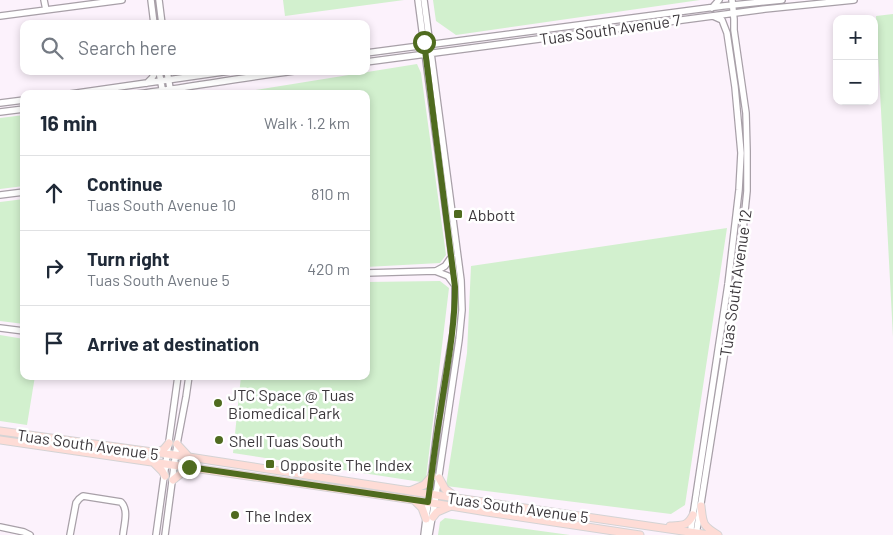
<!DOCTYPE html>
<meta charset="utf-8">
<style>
body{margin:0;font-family:Barlow,sans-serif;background:#f2f2f3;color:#1f2937}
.controls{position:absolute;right:15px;top:15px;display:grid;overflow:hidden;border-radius:10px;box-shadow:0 2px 8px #0003}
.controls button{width:45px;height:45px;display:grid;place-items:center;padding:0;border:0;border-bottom:1px solid #e0e1e3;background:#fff;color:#1f2937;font:25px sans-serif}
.stop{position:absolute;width:15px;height:15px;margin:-11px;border:4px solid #4f6b1f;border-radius:50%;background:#fff}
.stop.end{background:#4f6b1f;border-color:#fff;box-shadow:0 1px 5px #0008}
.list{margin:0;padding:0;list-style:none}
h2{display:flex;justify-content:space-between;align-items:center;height:65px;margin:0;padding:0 20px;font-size:21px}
h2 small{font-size:16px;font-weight:400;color:#747a83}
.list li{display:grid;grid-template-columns:32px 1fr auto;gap:15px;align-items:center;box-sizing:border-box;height:75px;padding:0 20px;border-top:1px solid #e0e1e3}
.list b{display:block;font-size:19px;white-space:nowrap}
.list p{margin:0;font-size:16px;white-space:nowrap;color:#747a83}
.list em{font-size:16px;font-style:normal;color:#747a83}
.icon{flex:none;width:28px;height:28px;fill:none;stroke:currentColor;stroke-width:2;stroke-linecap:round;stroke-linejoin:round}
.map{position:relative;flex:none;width:893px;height:535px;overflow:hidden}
.search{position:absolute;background:#fff;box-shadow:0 2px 8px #0003;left:20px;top:20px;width:350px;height:55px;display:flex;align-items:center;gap:12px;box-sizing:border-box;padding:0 18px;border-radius:10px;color:#747a83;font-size:19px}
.panel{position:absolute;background:#fff;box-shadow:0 2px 8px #0003;left:20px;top:90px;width:350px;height:290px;border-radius:10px}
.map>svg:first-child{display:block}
.grass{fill:#d2f0ce}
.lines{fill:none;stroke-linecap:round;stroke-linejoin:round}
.minor-casing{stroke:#a8a0a8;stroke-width:8}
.major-casing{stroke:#d4d3d4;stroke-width:9}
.minor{stroke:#fff;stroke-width:5.5}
.major{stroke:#fedcd6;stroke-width:7}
.route{stroke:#4f6b1f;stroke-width:6}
.poi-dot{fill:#4f6b1f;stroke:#fff;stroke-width:2}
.labels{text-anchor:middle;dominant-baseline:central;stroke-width:5;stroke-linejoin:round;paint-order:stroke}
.street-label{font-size:16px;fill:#3b373b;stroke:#fff}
.poi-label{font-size:16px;fill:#3b373b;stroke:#fff;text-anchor:start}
</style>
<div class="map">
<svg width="893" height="535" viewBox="0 0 893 535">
<rect width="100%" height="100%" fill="#fcf2fc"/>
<path class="grass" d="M283,0H404L285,16Z
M433,0H700L456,35L436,21Z
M893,14V337L876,16Z
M417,64L421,73L446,255L440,263L366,267V94H230Z
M24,115V186L0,189V118Z
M24,199V324L0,321V202Z
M727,228L685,505L671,514L446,486L467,353L471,266Z
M440,281L449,288L426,478L421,482L233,453L241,376H366V282Z
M0,335L24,339V376H35L27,425L0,421Z
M445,518L570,535H438L440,522Z"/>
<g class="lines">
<g class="minor-casing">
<path id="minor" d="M44,0L46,10
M151,0L154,24
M159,0L162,24
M418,0L455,280V310L453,333L439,416L424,535
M424,0L461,280L462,310L459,340L436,495L429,535
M712,8L719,0
M0,16L122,0
M366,53L723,6L782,0
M366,62L765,9L854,0
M159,71L163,94
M167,71L171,94
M147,83L152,78L156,71
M70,94L230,71
M137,94C189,87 241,78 294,71
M0,103L24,100
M0,112L24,109
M0,195L24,192
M436,271L445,266L452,256
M366,273L435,271L448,276L454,284
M0,328L24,331
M0,527L24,532L30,535
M70,535L76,503L79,499L83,496L121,502C129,510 124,524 123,535
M156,535L178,376
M165,535L177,444L186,397L189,376
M690,535L728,284L739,190L741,153L735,87L727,33L722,20L713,16
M696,535L741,250L747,191V151L746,113L734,30V19L732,0"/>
</g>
<g class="major-casing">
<path id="major" d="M0,431L189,457L436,495L710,535
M0,440L414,500L487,512L640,535
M177,444L189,457
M157,453L164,449L169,443
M154,463L162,471L165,476
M439,478L445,489L456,497
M173,480L189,467
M410,491L424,485L432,476
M414,500L422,508L426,519
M701,506C703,524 702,525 718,535
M433,517L437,512L451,506
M670,526C682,525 687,527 693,515"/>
</g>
<use href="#minor" class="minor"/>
<use href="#major" class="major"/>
</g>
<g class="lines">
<path class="route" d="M189,467L428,502C432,473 435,444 440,415C446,372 455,330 455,287L424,42"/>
</g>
<g class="poi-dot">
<rect x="453" y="209" width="10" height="10" rx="2.5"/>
<circle cx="218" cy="403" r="5"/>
<circle cx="219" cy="440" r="5"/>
<rect x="265" y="459" width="10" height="10" rx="2.5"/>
<circle cx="235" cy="515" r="5"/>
</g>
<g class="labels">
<g class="street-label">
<text transform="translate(610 29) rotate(-8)">Tuas South Avenue 7</text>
<text transform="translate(735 283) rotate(-82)">Tuas South Avenue 12</text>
<text transform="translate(88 444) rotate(8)">Tuas South Avenue 5</text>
<text transform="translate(518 507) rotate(8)">Tuas South Avenue 5</text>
</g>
<g class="poi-label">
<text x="468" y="214">Abbott</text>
<text x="228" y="394">JTC Space @ Tuas<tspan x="228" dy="18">Biomedical Park</tspan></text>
<text x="229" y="440">Shell Tuas South</text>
<text x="280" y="464">Opposite The Index</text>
<text x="245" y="515">The Index</text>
</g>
</g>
</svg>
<div class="controls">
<button>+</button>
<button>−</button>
</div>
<div class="stop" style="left:424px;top:42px"></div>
<div class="stop end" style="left:189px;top:467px"></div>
<div class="search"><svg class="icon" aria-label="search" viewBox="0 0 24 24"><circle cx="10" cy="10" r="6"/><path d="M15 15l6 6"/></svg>Search here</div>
<section class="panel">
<h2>16 min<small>Walk · 1.2 km</small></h2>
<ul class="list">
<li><svg class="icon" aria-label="ahead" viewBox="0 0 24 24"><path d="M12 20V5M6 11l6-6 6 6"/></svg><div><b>Continue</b><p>Tuas South Avenue 10</p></div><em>810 m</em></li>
<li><svg class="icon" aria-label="right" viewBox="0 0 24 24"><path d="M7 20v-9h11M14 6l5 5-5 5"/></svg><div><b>Turn right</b><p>Tuas South Avenue 5</p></div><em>420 m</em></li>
<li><svg class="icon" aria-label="arrive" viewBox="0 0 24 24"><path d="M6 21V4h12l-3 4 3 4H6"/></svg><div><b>Arrive at destination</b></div></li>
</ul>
</section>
</div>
